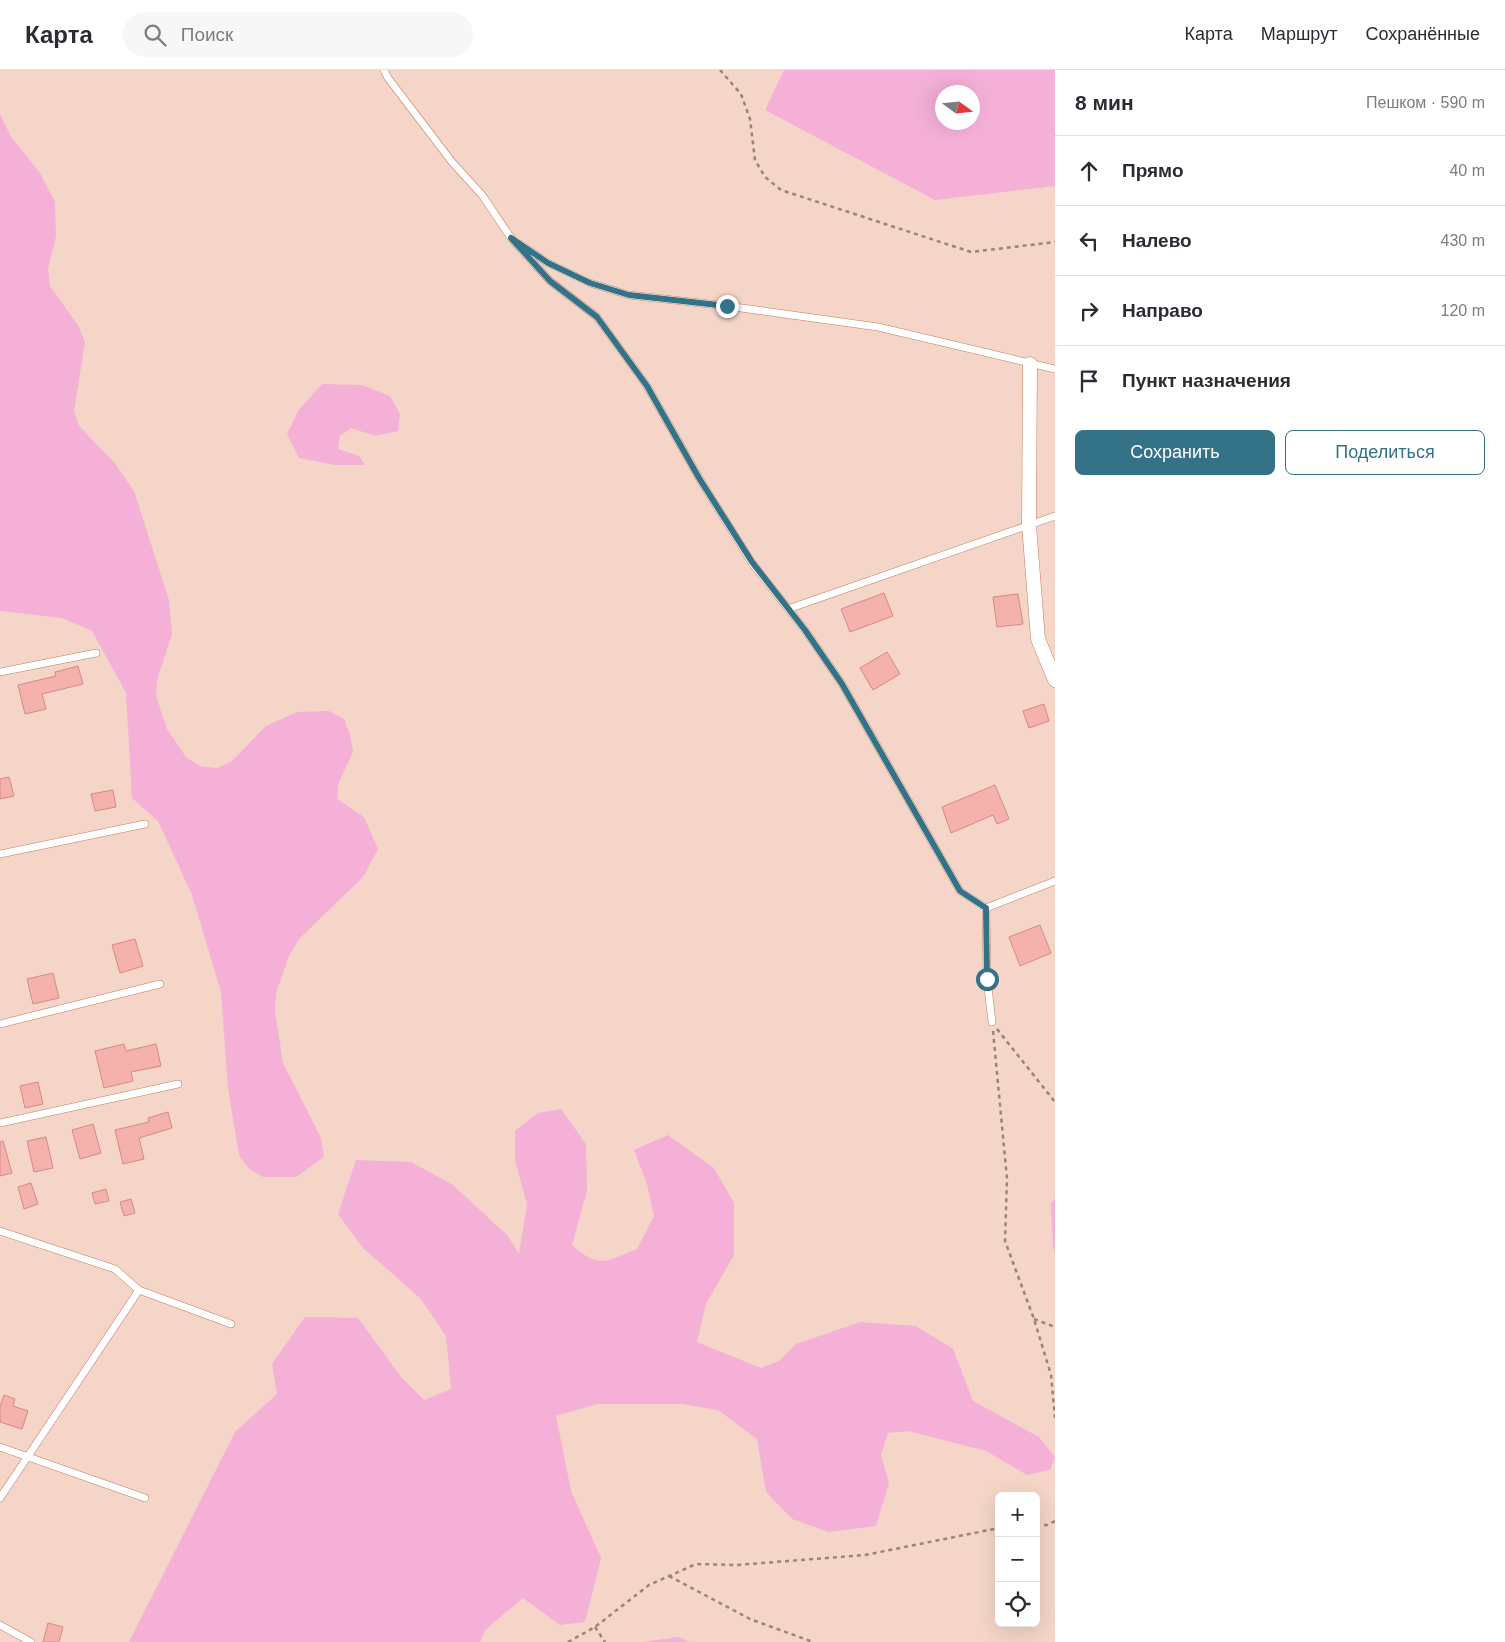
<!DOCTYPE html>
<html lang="ru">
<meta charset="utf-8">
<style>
body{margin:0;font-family:Arial,sans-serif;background:#f7f7f7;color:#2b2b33}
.controls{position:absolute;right:15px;bottom:15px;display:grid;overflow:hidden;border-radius:8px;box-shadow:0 5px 20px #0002}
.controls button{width:45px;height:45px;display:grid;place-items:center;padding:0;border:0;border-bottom:1px solid #e1e1e2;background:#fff;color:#2b2b33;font:25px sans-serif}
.compass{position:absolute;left:935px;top:15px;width:45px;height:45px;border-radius:50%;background:#fff;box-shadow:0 5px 20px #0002;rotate:105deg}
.stop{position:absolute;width:15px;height:15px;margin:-11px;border:4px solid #347288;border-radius:50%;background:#fff}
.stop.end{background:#347288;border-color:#fff;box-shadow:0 1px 5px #0008}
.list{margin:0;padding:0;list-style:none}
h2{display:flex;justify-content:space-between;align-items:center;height:65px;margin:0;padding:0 20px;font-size:21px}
h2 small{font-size:16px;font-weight:400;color:#7c7c81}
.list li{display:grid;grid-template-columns:32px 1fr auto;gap:15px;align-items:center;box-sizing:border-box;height:70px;padding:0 20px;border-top:1px solid #e1e1e2}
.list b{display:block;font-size:19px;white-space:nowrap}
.list em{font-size:16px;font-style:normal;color:#7c7c81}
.actions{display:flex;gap:10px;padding:15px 20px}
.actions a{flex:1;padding:11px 0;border:1px solid #347288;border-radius:8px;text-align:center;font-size:18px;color:#347288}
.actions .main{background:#347288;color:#fff}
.icon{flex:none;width:28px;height:28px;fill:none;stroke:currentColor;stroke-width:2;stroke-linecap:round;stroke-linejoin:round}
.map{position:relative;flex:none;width:1055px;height:1572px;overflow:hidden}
header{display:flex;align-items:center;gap:30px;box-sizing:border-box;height:70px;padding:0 25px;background:#fff;border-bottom:1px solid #e1e1e2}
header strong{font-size:24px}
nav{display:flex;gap:28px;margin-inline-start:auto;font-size:18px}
.search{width:350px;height:45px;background:#f7f7f7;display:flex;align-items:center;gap:12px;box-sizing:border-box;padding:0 18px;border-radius:28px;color:#7c7c81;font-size:19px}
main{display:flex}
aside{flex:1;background:#fff}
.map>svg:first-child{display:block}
.green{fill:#f5b0d8;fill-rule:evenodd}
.building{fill:#f5b2ad;stroke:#d78882}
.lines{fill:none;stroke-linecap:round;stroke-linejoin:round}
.lane-casing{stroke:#c37c5e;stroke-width:8}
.street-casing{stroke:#c37c5e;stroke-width:15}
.path{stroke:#9f8176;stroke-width:2.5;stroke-dasharray:4 4;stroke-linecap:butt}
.lane{stroke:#fff;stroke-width:7}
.street{stroke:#fff;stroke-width:14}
.route{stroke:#347288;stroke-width:6}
</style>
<header>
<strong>Карта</strong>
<div class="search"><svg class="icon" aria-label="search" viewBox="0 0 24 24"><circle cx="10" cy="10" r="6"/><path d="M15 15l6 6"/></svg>Поиск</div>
<nav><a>Карта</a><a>Маршрут</a><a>Сохранённые</a></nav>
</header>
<main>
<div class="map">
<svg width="1055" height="1572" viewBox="0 0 1055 1572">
<rect width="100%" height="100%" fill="#f4d5c8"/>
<path class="green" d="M784,0H1055V116L935,130L765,40ZM972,22V52H942V22Z
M0,44L11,67L40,103L55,132L56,166L48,199L50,216L79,257L85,272L74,341L79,356L114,392L134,421L169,530L172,564L157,610L156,626L167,659L186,687L200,696L217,698L232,691L266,656L297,642L329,641L344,649L350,665L353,682L339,712L337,729L364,747L378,779L363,807L299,869L289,886L276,923L275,941L283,993L321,1068L324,1087L296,1107H263L249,1099L239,1085L228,1018L221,922L192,825L158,751L132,728L126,623L92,561L62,548L0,541Z
M322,314L362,315L390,326L400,344L398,361L375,366L351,358L340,366L338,379L359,386L365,395H335L299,388L287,364L298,341Z
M561,1039L586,1074L587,1121L572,1175C600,1200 606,1191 637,1179L654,1146L647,1114L634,1080L668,1065L714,1098L734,1133V1185L706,1234L697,1272L761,1298L779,1291L796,1274L860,1252L916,1256L953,1279L973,1331L1039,1367L1055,1387L1050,1400L1027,1405L986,1381L908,1361L888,1363L881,1385L889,1413L876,1456L828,1462L792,1449L766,1422L757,1369L718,1340L682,1334H597L556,1346L571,1421L601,1488L585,1552L560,1555L523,1528L485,1560L480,1572H129L235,1362L277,1324L272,1294L305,1247L358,1248L401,1307L424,1330L451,1319L446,1266L420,1228L363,1178L338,1144L356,1090L411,1092L453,1115L508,1166L519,1184L527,1134L515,1090V1061L538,1043Z
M1055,1129V1182L1053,1176L1051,1133Z
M679,1567L689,1572H642Z"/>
<path class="building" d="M884,523L893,546L850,562L841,539Z
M1018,524L1023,554L997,557L993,527Z
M887,582L900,604L873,620L860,598Z
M78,596L83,614L42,624L46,639L25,644L18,615L56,606L55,602Z
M1044,634L1049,651L1029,658L1023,641Z
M9,707L14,726L0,729V709Z
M995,715L1009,749L997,754L993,745L951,763L942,737Z
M113,720L116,737L95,741L91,724Z
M1040,855L1051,883L1020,896L1009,867Z
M135,869L143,896L120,903L112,875Z
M53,903L59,928L33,934L27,909Z
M124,974L126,981L156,974L161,996L131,1002L133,1011L104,1018L95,981Z
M38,1012L43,1034L25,1038L20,1016Z
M168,1042L172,1058L139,1068L144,1089L123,1094L115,1060L149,1052L148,1048Z
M93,1054L101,1083L80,1089L72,1060Z
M46,1067L53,1098L34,1102L27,1071Z
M3,1071L12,1103L0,1106V1072Z
M31,1113L38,1134L24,1139L18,1117Z
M106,1119L109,1131L95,1134L92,1123Z
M131,1129L135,1143L124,1146L120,1132Z
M4,1325L15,1329L13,1336L28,1341L22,1359L0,1352V1337Z
M48,1553L63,1557L59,1572H43Z"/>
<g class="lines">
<g class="lane-casing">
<path id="lane" d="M384,0L388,8L452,92L482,125L511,168L550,211L597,247L647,316L699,408L752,493L805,560L842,614L960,821L986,838L987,909L992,952
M520,174L548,193L590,213L629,225L727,236L878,257L1055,299
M788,539L1055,446
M0,602L96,583
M0,784L145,754
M986,838L1055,811
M0,954L160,914
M0,1053L178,1014
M0,1161L115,1199L139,1220L0,1428
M139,1220L231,1254
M0,1377L145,1428
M0,1555L31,1572"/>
</g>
<g class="street-casing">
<path id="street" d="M1030,294L1029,455L1038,569L1055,610"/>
</g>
<path class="path" d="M720,0L741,24L750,49L755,90L765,107L781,120L971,182L1055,172
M997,959L1055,1032
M993,961L1007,1109L1005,1171L1034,1249L1051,1305L1055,1348
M1034,1249L1055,1257
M1036,1455H1047L1055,1451
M669,1506L750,1549L813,1572
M595,1557L605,1572
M568,1572L595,1557L649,1515L696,1494L737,1495L865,1485L999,1458"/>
<use href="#lane" class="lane"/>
<use href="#street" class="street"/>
</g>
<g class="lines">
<path class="route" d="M727,236L629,225L590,213L548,193L511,168L550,211L597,247L647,316L699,408L752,492L805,560L842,614L960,821L986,838L987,909"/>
</g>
</svg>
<div class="controls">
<button>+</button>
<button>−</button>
<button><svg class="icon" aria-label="locate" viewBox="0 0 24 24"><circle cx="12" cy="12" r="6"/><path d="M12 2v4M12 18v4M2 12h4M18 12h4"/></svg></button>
</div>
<svg class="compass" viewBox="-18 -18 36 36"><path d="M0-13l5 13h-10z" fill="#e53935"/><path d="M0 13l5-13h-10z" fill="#7c7c81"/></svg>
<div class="stop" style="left:987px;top:909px"></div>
<div class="stop end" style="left:727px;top:236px"></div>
</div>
<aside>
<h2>8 мин<small>Пешком · 590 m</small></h2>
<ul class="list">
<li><svg class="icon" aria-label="ahead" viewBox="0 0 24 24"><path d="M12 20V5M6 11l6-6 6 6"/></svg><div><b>Прямо</b></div><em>40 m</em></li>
<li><svg class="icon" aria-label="left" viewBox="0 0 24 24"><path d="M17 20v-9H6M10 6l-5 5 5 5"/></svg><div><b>Налево</b></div><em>430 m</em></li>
<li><svg class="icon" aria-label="right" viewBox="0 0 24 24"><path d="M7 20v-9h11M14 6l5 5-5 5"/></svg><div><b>Направо</b></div><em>120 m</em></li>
<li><svg class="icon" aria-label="arrive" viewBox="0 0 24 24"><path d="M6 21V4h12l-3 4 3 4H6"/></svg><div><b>Пункт назначения</b></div></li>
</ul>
<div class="actions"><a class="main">Сохранить</a><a>Поделиться</a></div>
</aside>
</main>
